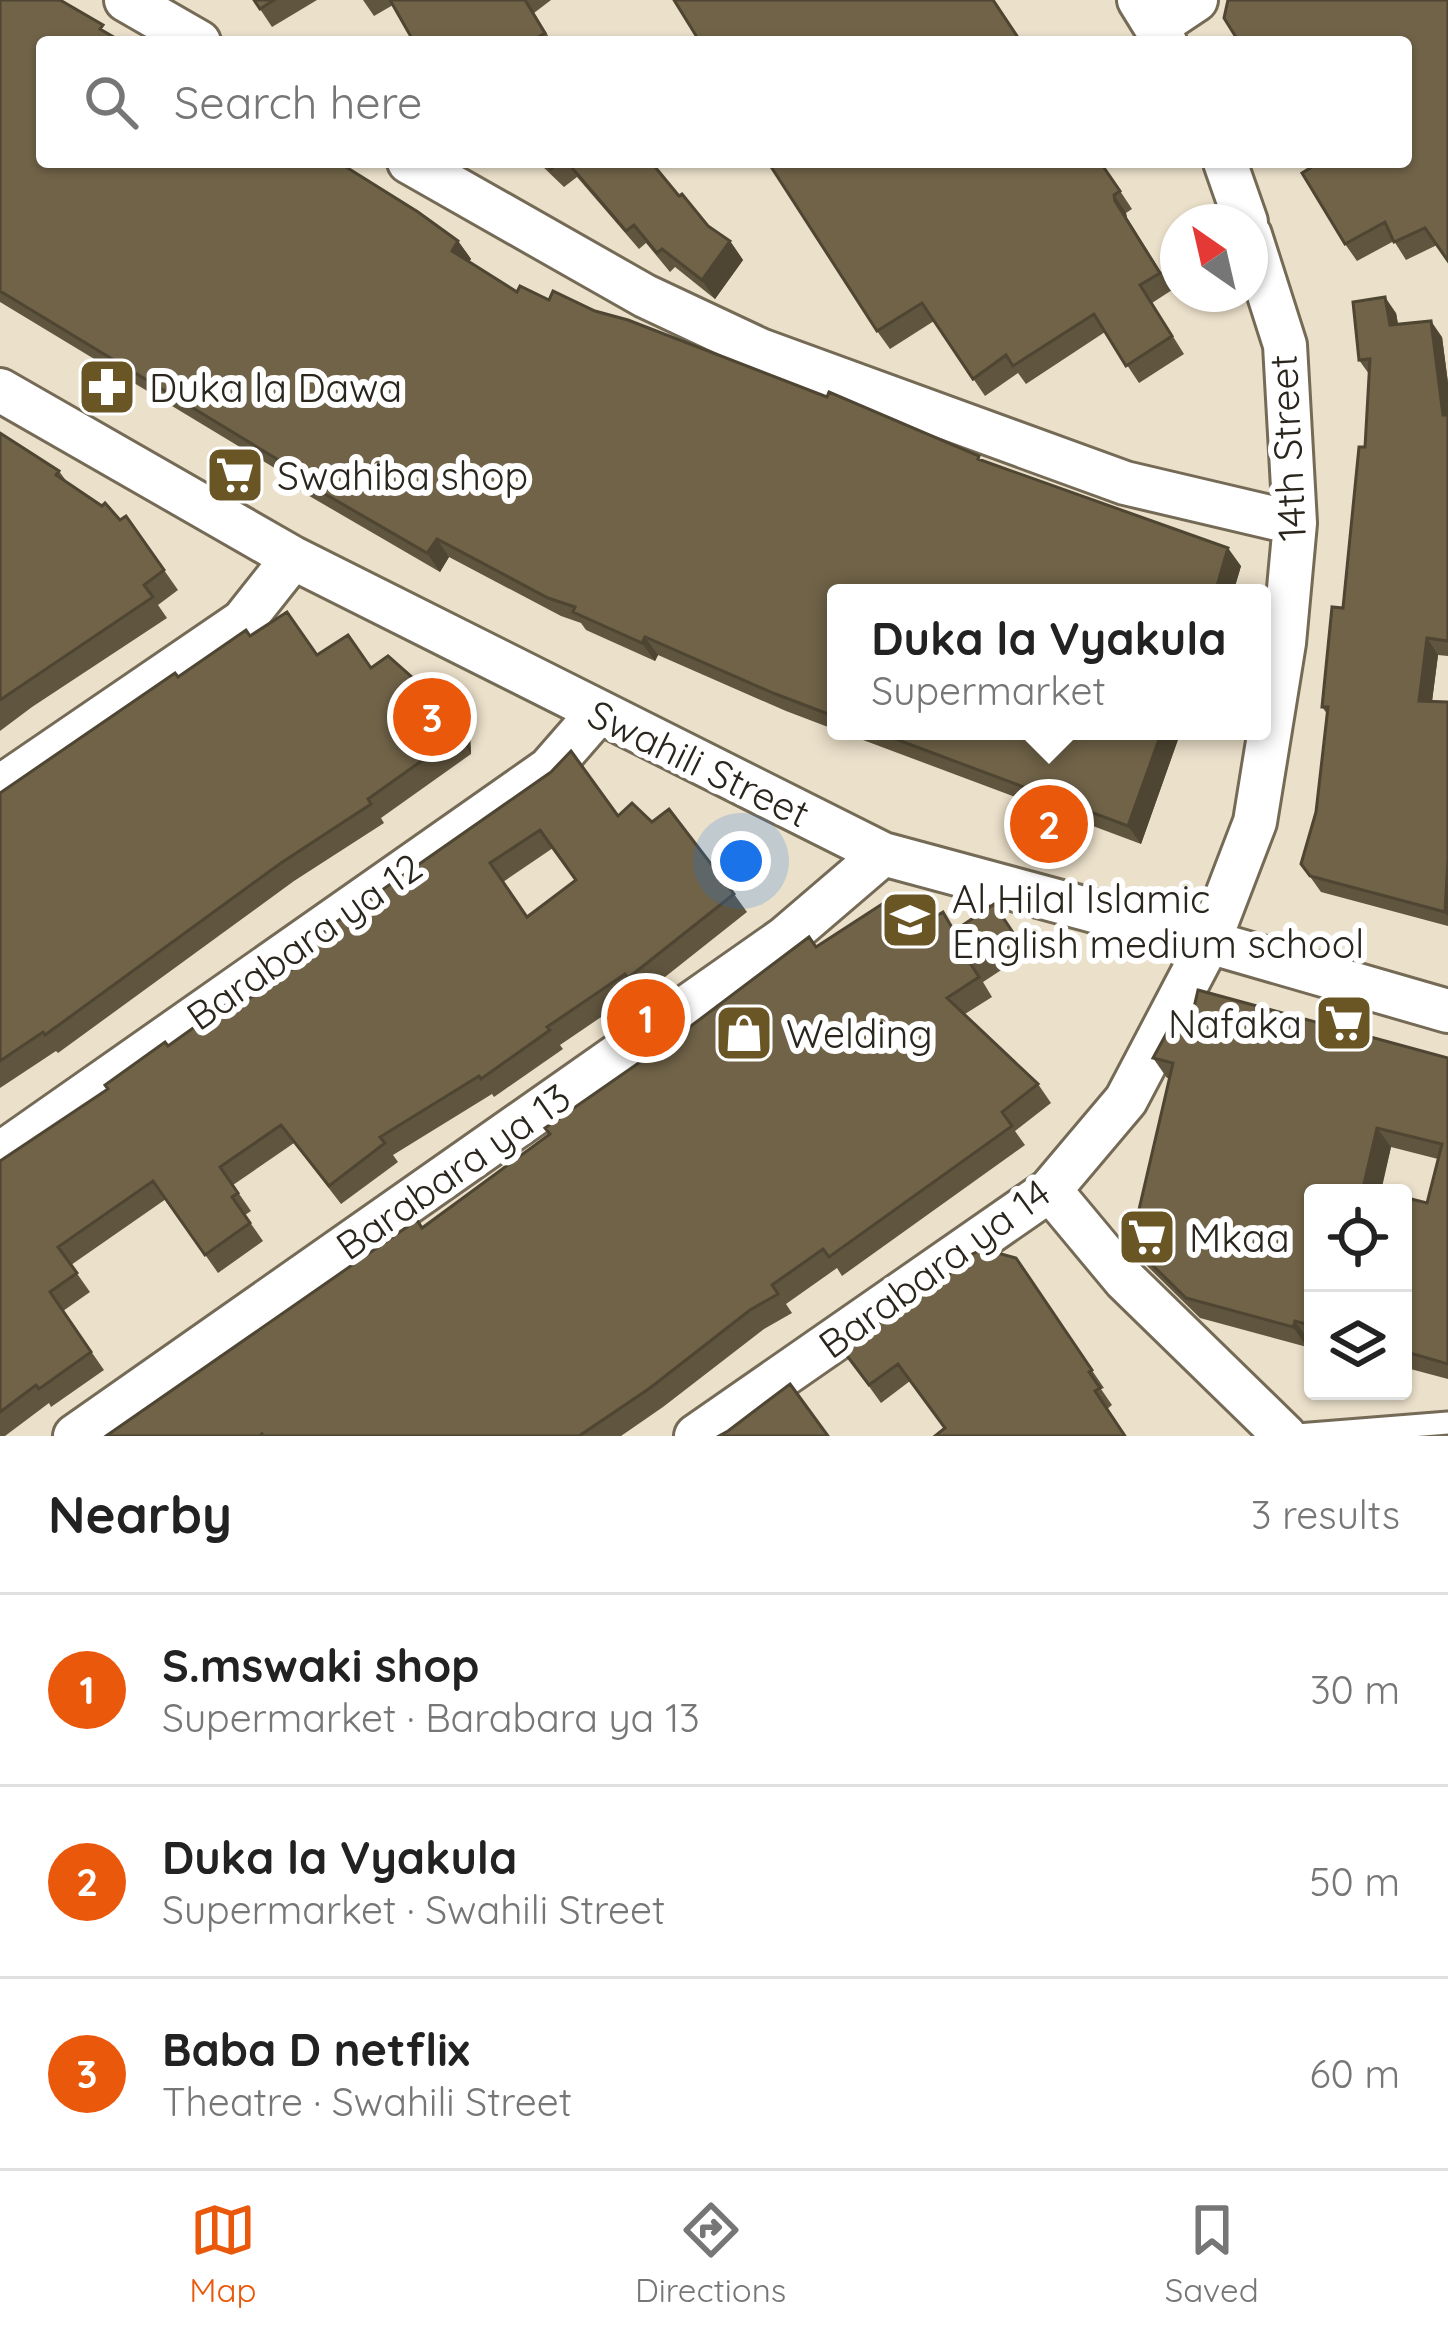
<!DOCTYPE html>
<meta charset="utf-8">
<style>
body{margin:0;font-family:Quicksand,sans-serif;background:#f2f2f2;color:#222}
.controls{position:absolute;right:36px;bottom:36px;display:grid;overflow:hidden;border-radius:12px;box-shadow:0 3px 9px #0004}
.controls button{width:108px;height:108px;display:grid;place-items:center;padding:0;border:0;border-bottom:3px solid #e0e0e0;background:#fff;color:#222;font:60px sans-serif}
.compass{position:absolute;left:1160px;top:204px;width:108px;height:108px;border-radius:50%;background:#fff;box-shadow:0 3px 9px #0004;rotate:326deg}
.you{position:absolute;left:741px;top:861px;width:42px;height:42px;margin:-30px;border:9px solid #fff;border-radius:50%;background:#1a73e8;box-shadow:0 0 0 18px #1a73e833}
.badge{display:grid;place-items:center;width:78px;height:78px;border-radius:50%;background:#ea580c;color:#fff;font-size:39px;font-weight:700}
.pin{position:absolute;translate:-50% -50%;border:6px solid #fff;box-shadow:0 3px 12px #0006}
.popup{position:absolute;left:827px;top:584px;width:444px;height:156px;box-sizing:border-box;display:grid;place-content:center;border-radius:12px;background:#fff;filter:drop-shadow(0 3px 9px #0005);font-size:39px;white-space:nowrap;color:#767676}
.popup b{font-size:45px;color:#222}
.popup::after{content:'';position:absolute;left:50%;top:100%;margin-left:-24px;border:24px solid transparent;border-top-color:#fff}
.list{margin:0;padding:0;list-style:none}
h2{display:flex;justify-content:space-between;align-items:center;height:156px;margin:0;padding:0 48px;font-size:51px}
h2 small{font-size:39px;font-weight:400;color:#767676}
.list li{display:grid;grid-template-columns:78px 1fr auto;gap:36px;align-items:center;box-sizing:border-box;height:192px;padding:0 48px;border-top:3px solid #e0e0e0}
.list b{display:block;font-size:45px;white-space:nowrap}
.list p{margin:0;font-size:39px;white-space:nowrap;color:#767676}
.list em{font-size:39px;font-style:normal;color:#767676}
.icon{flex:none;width:66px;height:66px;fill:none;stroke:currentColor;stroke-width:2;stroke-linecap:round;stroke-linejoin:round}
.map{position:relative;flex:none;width:1448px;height:1436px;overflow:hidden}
.search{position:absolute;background:#fff;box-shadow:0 3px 9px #0004;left:36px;right:36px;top:36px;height:132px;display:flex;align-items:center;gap:30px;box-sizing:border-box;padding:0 42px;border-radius:12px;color:#767676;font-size:45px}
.sheet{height:732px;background:#fff}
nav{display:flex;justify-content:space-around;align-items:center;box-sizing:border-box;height:168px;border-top:3px solid #e0e0e0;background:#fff;font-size:33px;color:#767676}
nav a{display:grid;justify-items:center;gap:6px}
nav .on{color:#ea580c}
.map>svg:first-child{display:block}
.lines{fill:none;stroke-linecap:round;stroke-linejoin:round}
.lane-casing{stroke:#746a56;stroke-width:27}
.street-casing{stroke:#746a56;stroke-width:48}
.lane{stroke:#fff;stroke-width:21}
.street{stroke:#fff;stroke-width:42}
.wall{fill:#60553e;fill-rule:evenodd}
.shaded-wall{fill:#4e4532}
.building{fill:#706348;stroke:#4e4532;stroke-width:3;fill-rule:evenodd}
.labels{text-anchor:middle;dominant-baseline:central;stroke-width:12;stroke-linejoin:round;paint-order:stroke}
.poi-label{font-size:39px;fill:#2a261e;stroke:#fff;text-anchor:start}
.street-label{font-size:39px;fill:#2a261e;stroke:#fff}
</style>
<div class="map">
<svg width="1448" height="1436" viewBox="0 0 1448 1436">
<rect width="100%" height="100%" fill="#ebe0ca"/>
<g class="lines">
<g class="lane-casing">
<path id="lane" d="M1285,1436L1448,1423"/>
</g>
<g class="street-casing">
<path id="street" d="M126,0L199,42
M1139,0L1165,42
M1157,26L1196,0
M409,162L645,296L760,350L1125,483L1295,523
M1225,162L1246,222
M0,390L293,558L883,854L1209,942L1448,1011
M0,787L243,621L293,558
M0,1154L549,769L597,714
M1050,1190L1125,1280L1285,1436
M75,1436L785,938L883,854
M696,1436L1050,1190L1126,1100L1209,942L1255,822L1284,643L1295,523L1285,345L1250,235"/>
</g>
<use href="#lane" class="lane"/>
<use href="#street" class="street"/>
</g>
<path class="wall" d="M0,0L110,35L117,39L119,42H42L458,241L471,259L469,262L517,292L595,311L982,461L1241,566L1233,593H836V730L786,711L658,655L655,661L586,630L581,623L561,616L449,557L440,572L299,490L291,478L0,302Z
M254,0H317L272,27Z
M363,0H551L534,13L552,42H414L393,5L374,16Z
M1448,0L1437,245L1406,260L1394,241L1357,261L1345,244L1315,165Z
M532,162H651L679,196L708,226L730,241L743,260L715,299L675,267L670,272L646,243L639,249L577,177L564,187L541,165L536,168Z
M1101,162L1132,209L1126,213L1127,218L1172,290L1152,303L1184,354L1139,383L1105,332L1026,384L1018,373L985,396L934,321L890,349L877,331Z
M1396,313L1398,324L1442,337L1448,383V656L1438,655L1432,701L1448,702V926L1321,892L1301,864L1316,812L1328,715L1322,707L1343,608L1365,447L1369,374L1359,360Z
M0,433L59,471L67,482L120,520L126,516L178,590L158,605L167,618L32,707L0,731Z
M250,636L371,668L470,736L471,754L381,818L384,823L294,881L58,1053L56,1051L0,1088V793L178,677Z
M839,731H1181L1141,844Z
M551,772L734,894L747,912L641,996L638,992L560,1045L563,1049L494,1097L492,1094L393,1155L398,1162L341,1204L294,1143L233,1185L251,1211L245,1215L263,1241L218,1273L166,1199L71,1265L90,1292L63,1311L104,1370L51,1407L49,1403L5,1436H0V1161L108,1089L168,1046L243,1003L304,961ZM553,848L576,880L527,917L503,882Z
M994,904L1027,953L983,982L992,997L965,1014L1038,1084L1051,1103L1015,1131L1025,1145L842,1276L837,1268L786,1304L792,1313L764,1329L663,1407L621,1436H106L422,1228L816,947L918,927L943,912L955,930Z
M1189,1029L1448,1058V1379L1403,1367V1197L1427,1203L1438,1159L1391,1147L1381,1192L1313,1193V1342L1309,1341L1307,1347L1200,1318L1144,1263L1131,1244L1170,1078H1167L1153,1058Z
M1016,1258L1104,1388L1101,1389L1112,1405L1107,1409L945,1429L910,1381L881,1403L842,1349Z"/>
<path class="shaded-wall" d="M1114,195L1126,213L1127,218L1172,290L1115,201Z
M458,241L471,259L464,269L452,251Z
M730,241L743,260L715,299L702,280Z
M1385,297L1396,313L1401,341L1390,325Z
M1431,321L1442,337L1448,383V423L1443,415Z
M437,539L449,557L440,572L427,553Z
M1228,548L1241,566L1233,593H1215Z
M645,637L658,655L655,661L642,643Z
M1427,638L1438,655L1430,717L1419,701Z
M457,717L470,736L471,754L458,735Z
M1162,731H1181L1141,844L1128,826Z
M1448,859V917L1445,912Z
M1377,1128L1391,1147L1380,1193L1363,1188Z
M1295,1321L1309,1341L1307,1347L1293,1327Z"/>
<path class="building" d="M0,0H60L103,25L100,29L117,39L115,42H42V162H338L418,212L458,241L452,251L517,292L520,286L549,300L553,291L595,311L628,320L827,397L829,392L979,456L978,459L1228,548L1215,593H836V717L773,693L645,637L642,643L573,612L575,607L548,598L437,539L427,553L287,472L290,467L0,291Z
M254,0H274L260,9Z
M390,0H525L545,33L537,38L540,42H414Z
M674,0H993L1021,42H700Z
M1228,0H1448V261L1425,228L1394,242L1385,222L1345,244L1302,173L1315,165L1314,162H1406V42H1239L1224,18Z
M543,162H560L551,169Z
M567,162H651L679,196L682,194L708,226L730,241L702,280L662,249L657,253L634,225L626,231Z
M768,162H1100L1120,191L1114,195L1115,201L1160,273L1140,285L1172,336L1126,366L1094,314L1013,366L1006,355L973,379L922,303L877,331Z
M1385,297L1390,325L1431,321L1443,415H1448V641L1427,638L1419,701L1448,702V859L1445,912L1310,876L1301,864L1316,812L1328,707H1322L1332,607L1343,608L1359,447H1365L1370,359L1359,360L1353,302Z
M0,433L59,471L56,475L102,506L105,503L120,520L126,516L164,570L144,585L153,597L0,700Z
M287,612L317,655L348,635L371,668L388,656L457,717L458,735L368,799L371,804L281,863L45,1035L43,1032L0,1061V793L175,673L178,677L246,630L250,636Z
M874,731H1162L1128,826Z
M571,751L618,816L632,803L652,822L669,809L734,894L628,978L625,974L547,1027L550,1030L481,1079L479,1076L380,1137L385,1143L329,1186L281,1125L220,1167L238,1193L232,1197L250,1223L205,1255L153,1181L58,1247L77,1273L50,1292L91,1352L39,1389L36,1385L0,1412V1161L108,1089L105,1085L165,1042L168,1046L238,996L243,1003L304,961L296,950L551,772ZM540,830L576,880L527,917L490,863Z
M896,895L917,928L943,912L954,931L994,904L1014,934L970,963L979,977L947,998L1038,1084L1002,1112L1012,1126L829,1257L823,1249L772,1285L778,1294L750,1310L650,1388L579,1436H263L262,1434L259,1436H106L417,1220L422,1228L550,1134L545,1128L679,1035L809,937L816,947Z
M1198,990L1448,1058V1364L1403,1351V1197L1427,1203L1442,1144L1377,1128L1363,1188L1385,1193H1313V1326L1295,1321L1293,1327L1186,1298L1131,1244L1173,1063L1153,1058L1171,1025L1189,1029Z
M983,1249L1016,1258L1092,1370L1089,1372L1100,1388L1095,1391L1125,1436H935L945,1428L898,1364L869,1385L842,1349L954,1271L964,1258Z
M790,1384L828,1436H719L728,1431Z"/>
<defs>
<g id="pharmacy-square" transform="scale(3)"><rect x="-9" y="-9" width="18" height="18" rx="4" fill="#6a5524" stroke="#fff"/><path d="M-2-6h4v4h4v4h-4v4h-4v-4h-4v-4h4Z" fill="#fff"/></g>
<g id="supermarket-square" transform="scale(3)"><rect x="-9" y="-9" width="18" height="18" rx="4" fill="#6a5524" stroke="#fff"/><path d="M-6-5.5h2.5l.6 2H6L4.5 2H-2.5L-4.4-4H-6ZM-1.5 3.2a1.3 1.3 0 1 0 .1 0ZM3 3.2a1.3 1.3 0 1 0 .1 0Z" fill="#fff"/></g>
<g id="school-square" transform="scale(3)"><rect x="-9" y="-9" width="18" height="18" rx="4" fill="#6a5524" stroke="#fff"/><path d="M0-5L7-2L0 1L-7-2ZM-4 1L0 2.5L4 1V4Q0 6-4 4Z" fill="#fff"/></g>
<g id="shop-square" transform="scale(3)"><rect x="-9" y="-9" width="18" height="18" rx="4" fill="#6a5524" stroke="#fff"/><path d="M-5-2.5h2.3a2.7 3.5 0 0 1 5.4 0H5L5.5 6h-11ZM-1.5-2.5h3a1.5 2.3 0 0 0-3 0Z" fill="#fff"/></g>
</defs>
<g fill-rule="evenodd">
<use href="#pharmacy-square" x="107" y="387"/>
<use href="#supermarket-square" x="235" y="475"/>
<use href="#school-square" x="910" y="920"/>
<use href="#supermarket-square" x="1344" y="1023"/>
<use href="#shop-square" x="744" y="1033"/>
<use href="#supermarket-square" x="1147" y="1237"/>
</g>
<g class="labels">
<g class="poi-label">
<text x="149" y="387">Duka la Dawa</text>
<text x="277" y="475">Swahiba shop</text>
<text x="952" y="898">Al Hilal Islamic<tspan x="952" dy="45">English medium school</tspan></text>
<text x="1302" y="1023" text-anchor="end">Nafaka</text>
<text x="786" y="1033">Welding</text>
<text x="1189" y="1237">Mkaa</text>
</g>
<g class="street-label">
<text transform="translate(1287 448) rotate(-93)">14th Street</text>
<text transform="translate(699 763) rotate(26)">Swahili Street</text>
<text transform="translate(304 941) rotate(-35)">Barabara ya 12</text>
<text transform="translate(453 1171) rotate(-35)">Barabara ya 13</text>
<text transform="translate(934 1268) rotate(-36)">Barabara ya 14</text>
</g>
</g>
</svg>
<div class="controls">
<button><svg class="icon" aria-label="locate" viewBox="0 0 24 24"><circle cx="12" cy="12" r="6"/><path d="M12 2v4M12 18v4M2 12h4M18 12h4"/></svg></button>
<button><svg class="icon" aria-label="layers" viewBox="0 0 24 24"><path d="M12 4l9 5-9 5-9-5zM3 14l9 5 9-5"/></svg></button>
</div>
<svg class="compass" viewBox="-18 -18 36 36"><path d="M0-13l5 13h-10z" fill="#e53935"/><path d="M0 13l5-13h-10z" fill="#767676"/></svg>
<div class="you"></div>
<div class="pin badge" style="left:646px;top:1018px">1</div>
<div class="pin badge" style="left:1049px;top:824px">2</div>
<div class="popup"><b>Duka la Vyakula</b>Supermarket</div>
<div class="pin badge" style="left:432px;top:717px">3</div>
<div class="search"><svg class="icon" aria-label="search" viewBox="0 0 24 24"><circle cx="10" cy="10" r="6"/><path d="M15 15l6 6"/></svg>Search here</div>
</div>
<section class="sheet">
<h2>Nearby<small>3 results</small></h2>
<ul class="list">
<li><span class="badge">1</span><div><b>S.mswaki shop</b><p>Supermarket · Barabara ya 13</p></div><em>30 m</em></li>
<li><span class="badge">2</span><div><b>Duka la Vyakula</b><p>Supermarket · Swahili Street</p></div><em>50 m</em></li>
<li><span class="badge">3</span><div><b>Baba D netflix</b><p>Theatre · Swahili Street</p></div><em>60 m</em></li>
</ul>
</section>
<nav>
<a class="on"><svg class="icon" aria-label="map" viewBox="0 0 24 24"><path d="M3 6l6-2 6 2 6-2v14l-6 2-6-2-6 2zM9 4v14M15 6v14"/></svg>Map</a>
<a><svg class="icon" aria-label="directions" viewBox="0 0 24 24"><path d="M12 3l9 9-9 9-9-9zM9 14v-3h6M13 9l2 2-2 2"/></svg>Directions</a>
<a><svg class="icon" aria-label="saved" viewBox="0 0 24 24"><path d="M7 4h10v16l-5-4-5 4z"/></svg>Saved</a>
</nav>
